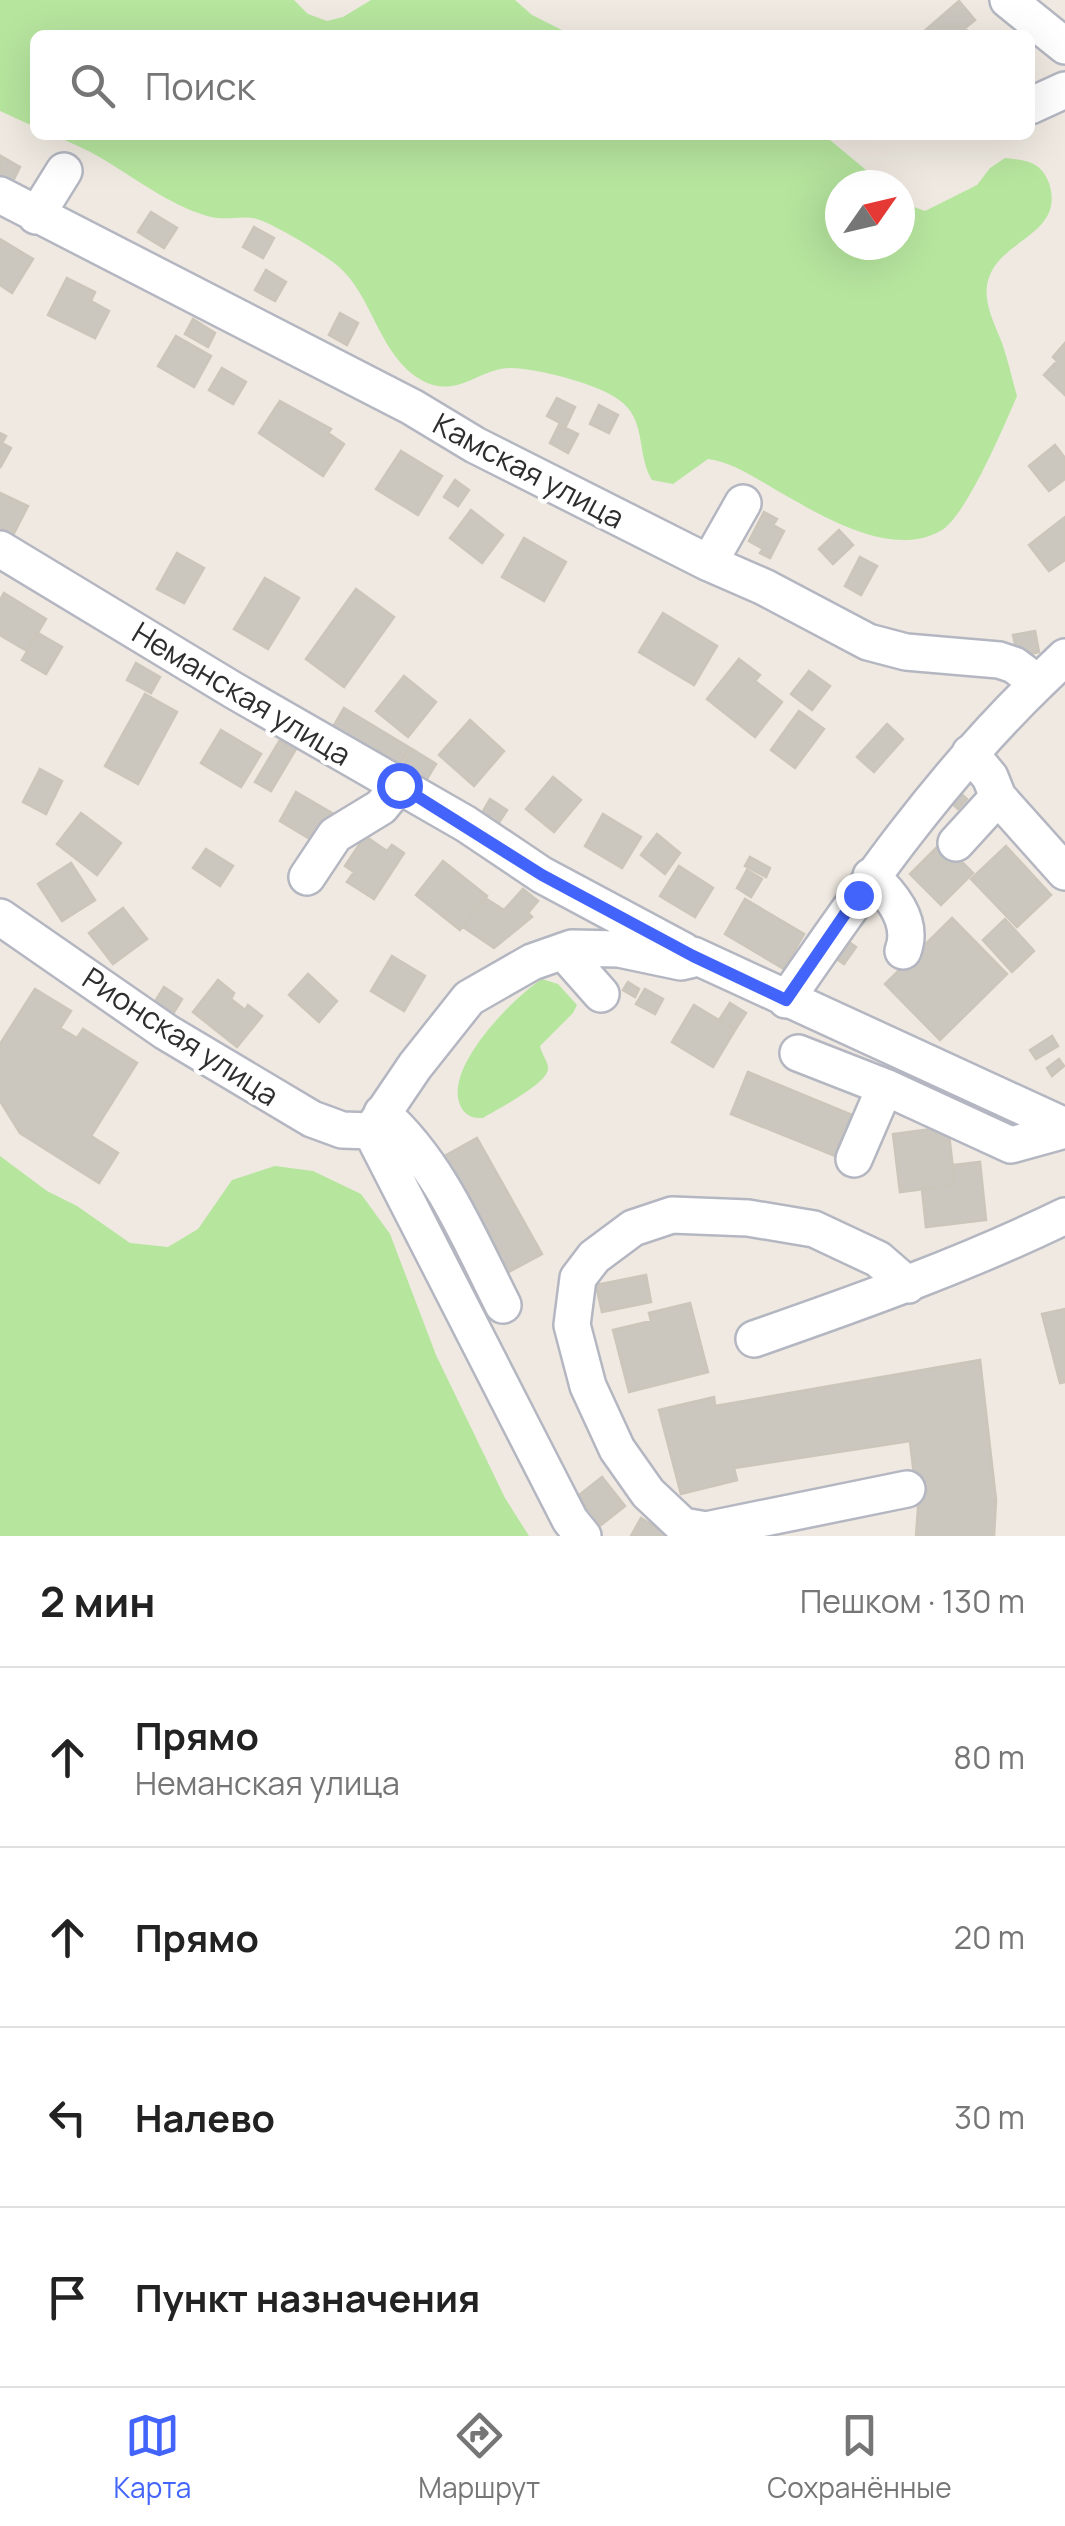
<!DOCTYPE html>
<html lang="ru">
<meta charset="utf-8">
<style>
body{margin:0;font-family:Manrope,sans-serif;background:#f2f2f2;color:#222}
.compass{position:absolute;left:825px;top:170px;width:90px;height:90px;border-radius:50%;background:#fff;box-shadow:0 10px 40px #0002;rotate:56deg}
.stop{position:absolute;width:30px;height:30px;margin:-22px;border:8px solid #4264fb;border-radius:50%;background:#fff}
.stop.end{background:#4264fb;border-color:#fff;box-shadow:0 2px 10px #0008}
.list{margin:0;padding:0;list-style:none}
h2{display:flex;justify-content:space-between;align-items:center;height:130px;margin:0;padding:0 40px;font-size:42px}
h2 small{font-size:32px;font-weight:400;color:#767676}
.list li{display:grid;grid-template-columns:65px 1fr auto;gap:30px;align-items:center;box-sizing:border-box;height:180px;padding:0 40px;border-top:2px solid #e0e0e0}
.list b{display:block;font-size:38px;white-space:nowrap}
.list p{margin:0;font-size:32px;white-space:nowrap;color:#767676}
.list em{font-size:32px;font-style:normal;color:#767676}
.icon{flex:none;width:55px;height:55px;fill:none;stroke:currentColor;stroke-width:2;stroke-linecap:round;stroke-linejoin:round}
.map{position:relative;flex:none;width:1065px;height:1536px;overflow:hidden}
.search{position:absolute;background:#fff;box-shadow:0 10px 40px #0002;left:30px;right:30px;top:30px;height:110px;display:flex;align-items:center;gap:25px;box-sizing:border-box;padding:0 35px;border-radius:15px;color:#767676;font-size:38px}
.sheet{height:850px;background:#fff}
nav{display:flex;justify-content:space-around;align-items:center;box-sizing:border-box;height:140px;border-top:2px solid #e0e0e0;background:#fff;font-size:28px;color:#767676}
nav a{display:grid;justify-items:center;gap:5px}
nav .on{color:#4264fb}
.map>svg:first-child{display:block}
.green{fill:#b6e59e}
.building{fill:#cbc7bf;stroke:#cbc5ba;stroke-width:2.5}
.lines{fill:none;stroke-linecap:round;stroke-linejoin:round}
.minor-casing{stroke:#b4b7c1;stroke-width:40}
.minor{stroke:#fff;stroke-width:35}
.route{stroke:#4264fb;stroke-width:12}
.labels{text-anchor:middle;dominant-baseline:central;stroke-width:9;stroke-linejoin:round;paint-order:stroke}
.street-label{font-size:30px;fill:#2e2e2e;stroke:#fff}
</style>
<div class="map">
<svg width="1065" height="1536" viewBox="0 0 1065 1536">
<rect width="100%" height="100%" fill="#efe9e1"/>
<path class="green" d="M0,0H294L308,14L327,21L343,17L371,0H515L532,15L572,35H35V127L0,111Z
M53,135H824L884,185H840V245H900V202L925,211L977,185L990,168L1005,158C1025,160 1041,161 1049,183C1065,233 1005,238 990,275C980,298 994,322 1002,343C1008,360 1012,379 1017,396C1004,426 967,514 942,530C896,558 831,521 790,498C764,484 737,463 708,459L673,484L652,480C637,456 646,424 624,404C605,385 537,368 510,368C480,368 457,399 423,381C378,356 374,297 338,266C325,255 267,219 252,218C237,216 223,221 207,216C168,204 135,178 101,158C86,149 69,142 53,135Z
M542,979L558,984L577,1005L573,1013L540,1046C541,1053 549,1063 548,1069C547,1084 496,1110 483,1118C473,1118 468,1117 462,1109C439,1071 514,997 542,979Z
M0,1156L47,1191L77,1206L130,1243L168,1247L198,1229L232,1180L275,1166L313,1171L361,1194L390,1234L436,1355L505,1498L529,1536H0Z"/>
<path class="building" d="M959,1L975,20L965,28L971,35H924L922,33Z
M1,156L20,167L8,191L0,186Z
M151,212L177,228L164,248L138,232Z
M254,227L274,238L263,258L243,247Z
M0,239L33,259L12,293L0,285Z
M266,270L286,282L275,301L255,290Z
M67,278L95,292L91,301L109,311L95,338L48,315Z
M340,313L358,323L347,345L329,335Z
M193,319L215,333L208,347L185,334Z
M176,336L211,356L194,387L158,366Z
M1065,343V395L1044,375L1057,361L1053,357Z
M222,368L246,382L233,404L209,390Z
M557,398L575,407L566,426L547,416Z
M280,401L331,429L328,433L344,444L323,476L259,433Z
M599,405L618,415L609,433L590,424Z
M559,425L578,434L568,453L550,443Z
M0,433L6,436L2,443L11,448L0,468Z
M1055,445L1065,458V479L1049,491L1029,466Z
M401,451L442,476L418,515L376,489Z
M455,480L469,490L458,506L444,497Z
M0,493L28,506L13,535L0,529Z
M471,510L503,535L482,563L450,538Z
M764,512L777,519L773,525L784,531L770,558L760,553L763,549L749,541Z
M1065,517V560L1049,571L1029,545Z
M839,530L853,545L833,564L819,549Z
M524,538L566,562L544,601L502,577Z
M177,553L204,568L184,603L157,589Z
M860,557L877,566L861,595L845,586Z
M265,578L299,598L268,649L234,629Z
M356,589L394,617L344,687L306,659Z
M4,593L46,619L27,651L0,635V600Z
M663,613L717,646L694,685L639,652Z
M1035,631L1039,652L1018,657L1013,635Z
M38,633L62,647L46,674L22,660Z
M739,659L760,675L755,681L782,702L755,737L707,699Z
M136,663L160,677L151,693L127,680Z
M809,671L830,686L812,710L791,694Z
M404,676L436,702L408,737L376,711Z
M145,694L177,712L138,784L105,766Z
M344,708L410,748L399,766L333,727Z
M799,711L824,729L795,768L771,750Z
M470,720L504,751L474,786L439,755Z
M887,724L903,739L874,772L857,757Z
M221,730L261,754L241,787L201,763Z
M280,740L296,749L271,791L255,782Z
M412,749L436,764L427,779L403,765Z
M40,769L62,781L46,814L23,802Z
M553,777L581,800L554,832L526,809Z
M958,791L967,799L958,809L949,801Z
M296,792L337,816L320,845L280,821Z
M490,799L507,810L498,824L482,813Z
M81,813L121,843L97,875L57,844Z
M603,814L641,837L622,868L585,846Z
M657,834L680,853L665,874L641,855Z
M365,836L387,851L392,845L404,853L374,899L347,882L354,872L345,866Z
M942,842L973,873L941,905L910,874Z
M1006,846L1051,895L1017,927L971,879Z
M206,849L233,866L220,886L193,868Z
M750,857L770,868L766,877L745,866Z
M443,861L487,896L460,930L416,895Z
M71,863L95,900L62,921L38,884Z
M679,866L713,888L695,917L660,896Z
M747,870L762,879L751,897L737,888Z
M523,889L538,901L528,913L532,917L494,948L463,927L485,898L504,910Z
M745,899L804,934L784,969L725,934Z
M123,908L147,939L113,964L89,933Z
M952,918L1007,974L940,1040L885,984Z
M1005,919L1034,951L1012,972L983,940Z
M846,940L856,947L844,964L834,957Z
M392,956L425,976L404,1011L371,991Z
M308,974L337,1001L319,1022L289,995Z
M218,980L234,993L231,999L245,1010L248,1005L262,1016L237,1047L193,1012Z
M628,982L639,989L635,997L623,990Z
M164,987L182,999L171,1017L153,1005Z
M35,989L71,1011L60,1028L77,1038L83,1029L137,1063L91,1136L118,1153L99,1183L20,1133L0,1101V1044Z
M645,989L663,999L655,1014L636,1004Z
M730,1003L746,1013L735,1030L719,1020Z
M694,1005L735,1030L713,1067L672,1042Z
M1052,1036L1058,1046L1036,1059L1030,1050Z
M1059,1059L1064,1066L1052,1076L1047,1068Z
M748,1072L852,1115L835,1156L731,1114Z
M948,1127L955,1185L900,1192L893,1134Z
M477,1138L542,1254L505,1274L441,1158Z
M980,1162L986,1220L926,1227L922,1189L955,1185L953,1165Z
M646,1275L651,1302L602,1312L596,1285Z
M690,1303L708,1372L629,1392L613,1330L651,1321L649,1313Z
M1065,1309V1382L1060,1383L1042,1314Z
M980,1360L996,1500L994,1536H916L918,1509L910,1441L734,1468L737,1480L681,1494L659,1410L714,1397L715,1406Z
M602,1477L625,1506L601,1525L578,1496Z
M641,1518L670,1536H631Z"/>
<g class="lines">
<g class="minor-casing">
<path id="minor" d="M1008,0L1065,46
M1030,106L1065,90
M0,195L412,407L475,445L709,563L764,587L868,642L906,652L999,660L1014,665L1038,683L1065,657
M36,216L64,171
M0,549L233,690L466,824L542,875L684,951
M709,563L743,503
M970,753L990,777L998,797L1065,872
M956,843L998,797
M871,876C892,895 914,922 903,951
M307,877L335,835L381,807L399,785
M0,917L166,1032L312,1119L342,1130L371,1131
M563,951L601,994
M786,1000C863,888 940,778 1038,683
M798,1053L885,1087L1011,1145L1065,1130
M382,1113C439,1163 469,1238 503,1305
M854,1159L885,1087
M754,1339C860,1302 964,1265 1065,1216
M907,1489L706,1530L683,1526L648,1493L617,1449L588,1386L572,1325L578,1278L594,1257L633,1228L672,1215L748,1218L814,1229L878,1259L908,1285
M583,1536L570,1520L371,1131L415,1066L469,998L532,962L572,948L619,949L681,962L690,960L693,955L1065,1126"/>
</g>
<use href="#minor" class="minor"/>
</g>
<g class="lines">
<path class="route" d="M399,785L542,875L693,956L786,1000L858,895"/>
</g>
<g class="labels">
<g class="street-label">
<text transform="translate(529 470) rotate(28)">Камская улица</text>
<text transform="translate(242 693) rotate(31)">Неманская улица</text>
<text transform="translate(181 1036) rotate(33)">Рионская улица</text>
</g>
</g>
</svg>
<svg class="compass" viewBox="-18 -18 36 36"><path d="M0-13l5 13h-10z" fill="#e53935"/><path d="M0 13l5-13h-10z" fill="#767676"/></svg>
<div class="stop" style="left:399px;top:785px"></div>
<div class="stop end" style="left:858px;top:895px"></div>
<div class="search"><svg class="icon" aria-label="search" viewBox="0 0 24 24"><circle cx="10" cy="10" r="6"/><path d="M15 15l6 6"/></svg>Поиск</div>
</div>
<section class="sheet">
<h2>2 мин<small>Пешком · 130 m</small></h2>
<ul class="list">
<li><svg class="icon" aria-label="ahead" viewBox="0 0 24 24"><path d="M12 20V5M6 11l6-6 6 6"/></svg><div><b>Прямо</b><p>Неманская улица</p></div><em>80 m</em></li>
<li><svg class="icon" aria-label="ahead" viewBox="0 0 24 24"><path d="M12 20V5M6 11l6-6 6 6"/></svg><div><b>Прямо</b></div><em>20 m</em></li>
<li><svg class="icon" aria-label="left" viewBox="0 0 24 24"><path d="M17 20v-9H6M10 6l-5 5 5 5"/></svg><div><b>Налево</b></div><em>30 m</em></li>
<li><svg class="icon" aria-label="arrive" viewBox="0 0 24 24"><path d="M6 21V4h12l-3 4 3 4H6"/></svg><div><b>Пункт назначения</b></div></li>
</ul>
</section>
<nav>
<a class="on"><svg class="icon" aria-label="map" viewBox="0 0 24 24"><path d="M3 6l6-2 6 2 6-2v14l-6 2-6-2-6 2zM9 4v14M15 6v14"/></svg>Карта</a>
<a><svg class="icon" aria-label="directions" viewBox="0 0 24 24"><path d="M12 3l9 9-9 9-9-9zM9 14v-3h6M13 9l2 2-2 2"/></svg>Маршрут</a>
<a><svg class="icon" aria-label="saved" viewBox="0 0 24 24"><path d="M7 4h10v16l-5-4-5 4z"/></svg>Сохранённые</a>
</nav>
